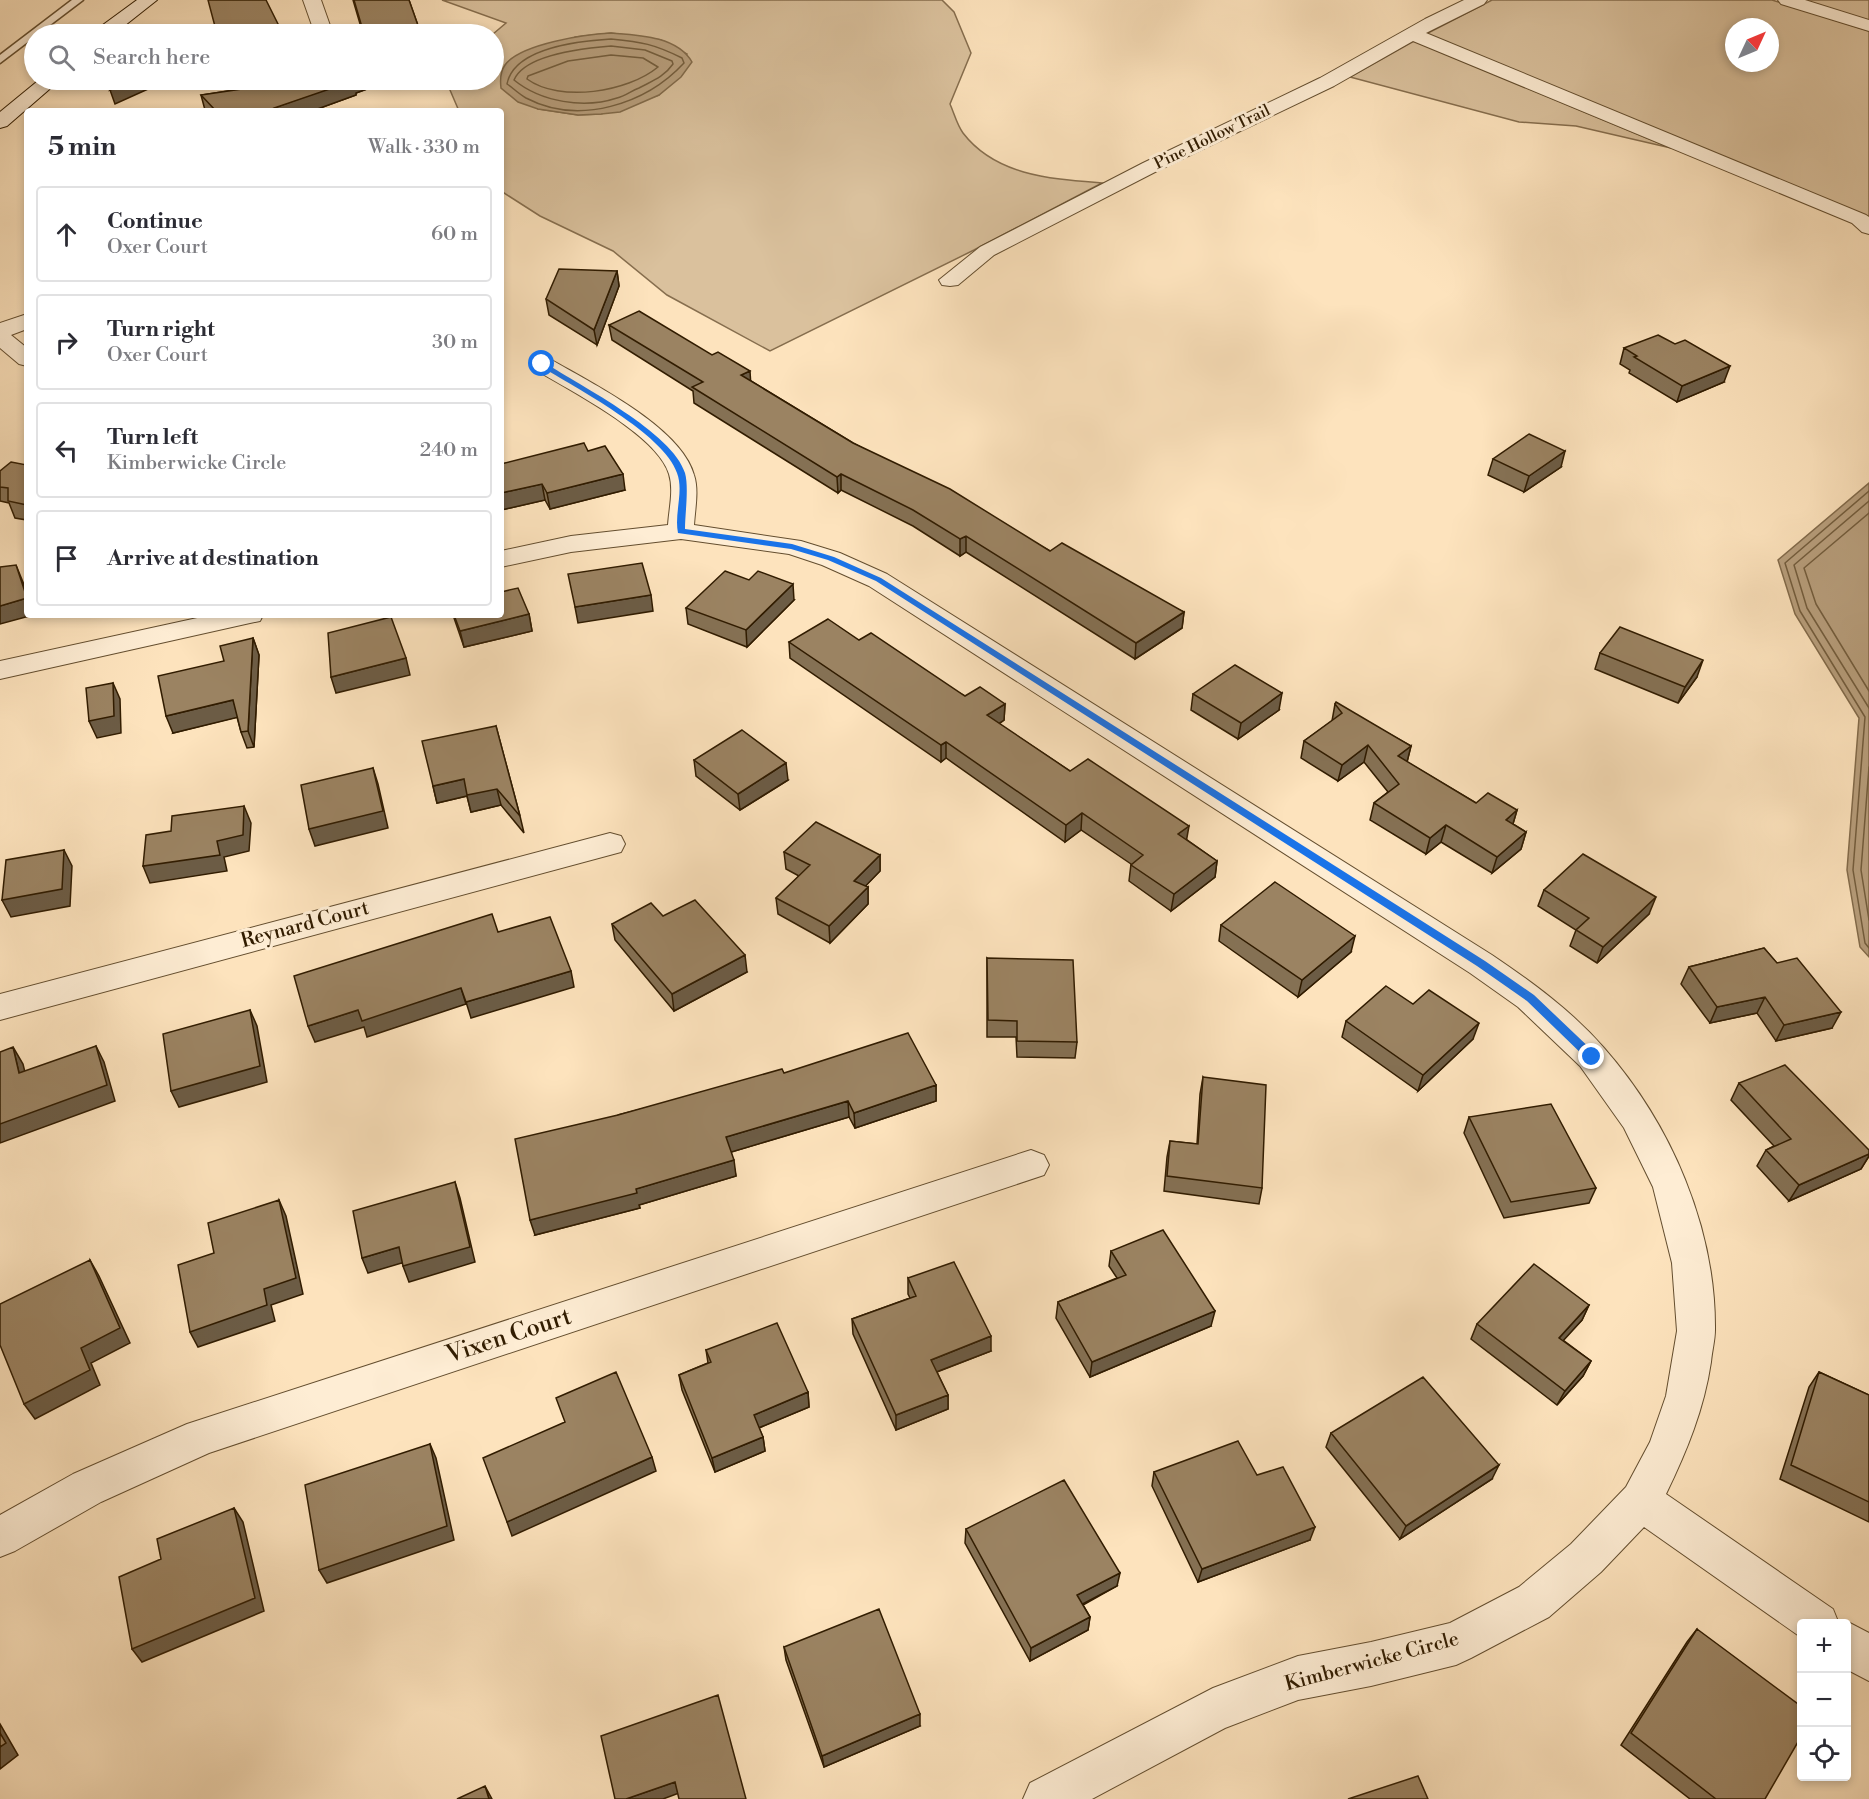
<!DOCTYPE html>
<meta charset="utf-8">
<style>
body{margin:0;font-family:"Libre Bodoni",serif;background:#f7f7f7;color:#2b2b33}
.controls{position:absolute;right:18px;bottom:18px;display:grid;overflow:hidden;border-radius:6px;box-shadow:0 3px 9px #0003}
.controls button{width:54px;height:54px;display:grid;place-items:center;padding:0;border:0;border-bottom:2px solid #e1e1e2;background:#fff;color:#2b2b33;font:30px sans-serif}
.compass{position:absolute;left:1725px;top:18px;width:54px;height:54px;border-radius:50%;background:#fff;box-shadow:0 3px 9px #0003;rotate:46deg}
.stop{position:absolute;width:18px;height:18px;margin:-14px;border:4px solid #1a73e8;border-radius:50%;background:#fff}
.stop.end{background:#1a73e8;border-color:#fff;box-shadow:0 2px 6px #0008}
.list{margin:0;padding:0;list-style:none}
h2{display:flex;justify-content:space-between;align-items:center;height:78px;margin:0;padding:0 24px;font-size:26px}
h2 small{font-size:20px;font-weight:400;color:#7c7c81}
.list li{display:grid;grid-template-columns:39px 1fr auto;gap:18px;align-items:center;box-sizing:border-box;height:96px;margin:0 12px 12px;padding:0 12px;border:2px solid #e1e1e2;border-radius:6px}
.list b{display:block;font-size:22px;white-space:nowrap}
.list p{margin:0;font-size:20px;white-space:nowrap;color:#7c7c81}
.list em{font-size:20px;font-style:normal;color:#7c7c81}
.icon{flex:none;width:33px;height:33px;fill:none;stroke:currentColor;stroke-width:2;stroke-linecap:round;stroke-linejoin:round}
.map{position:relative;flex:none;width:1869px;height:1799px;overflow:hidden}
.search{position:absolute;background:#fff;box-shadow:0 3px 9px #0003;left:24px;top:24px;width:480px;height:66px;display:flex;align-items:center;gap:15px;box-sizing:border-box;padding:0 21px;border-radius:33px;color:#7c7c81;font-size:22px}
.panel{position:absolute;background:#fff;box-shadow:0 3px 9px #0003;left:24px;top:108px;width:480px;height:510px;border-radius:6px}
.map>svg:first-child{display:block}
.green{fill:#dac19d;stroke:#866e4e;stroke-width:1.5;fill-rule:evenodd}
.water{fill:#b89f7d;stroke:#826b4b;stroke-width:1.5}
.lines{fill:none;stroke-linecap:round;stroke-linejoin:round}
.shore{stroke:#745e3e;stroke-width:1.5}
.service-casing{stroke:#644e2f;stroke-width:3}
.minor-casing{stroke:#644e2f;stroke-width:2}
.secondary-casing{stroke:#311c00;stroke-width:2}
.service{fill:#feedd4;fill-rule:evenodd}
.minor{fill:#feedd4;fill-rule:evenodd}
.secondary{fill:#feedd4;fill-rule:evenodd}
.wall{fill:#857154;stroke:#311c00;stroke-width:1.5}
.shaded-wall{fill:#6c5c45;stroke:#311c00;stroke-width:1.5}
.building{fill:#9b8362;stroke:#311c00;stroke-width:1.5}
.route{fill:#1a73e8}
.labels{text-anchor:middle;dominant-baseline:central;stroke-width:6;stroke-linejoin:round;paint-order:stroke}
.far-street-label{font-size:16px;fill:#311c00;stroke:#feedd4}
.street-label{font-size:20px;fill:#311c00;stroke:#feedd4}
.near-street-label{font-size:24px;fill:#311c00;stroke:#feedd4}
</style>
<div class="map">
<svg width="1869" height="1799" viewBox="0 0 1869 1799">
<rect width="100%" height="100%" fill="#fde3bd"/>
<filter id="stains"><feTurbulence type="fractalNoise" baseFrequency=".00333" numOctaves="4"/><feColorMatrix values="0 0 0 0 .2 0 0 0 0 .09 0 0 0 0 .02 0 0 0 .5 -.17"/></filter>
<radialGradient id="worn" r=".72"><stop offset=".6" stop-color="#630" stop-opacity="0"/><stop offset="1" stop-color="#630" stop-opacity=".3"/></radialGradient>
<path class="green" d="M442,0H942L954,12L971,53L950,104C954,113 957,125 963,133C996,176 1052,179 1102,183L974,250L770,351L667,295L613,251L540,216L501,191V111H459L450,90L454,80H494L493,34L506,23ZM611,33L661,40L687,54L659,95L601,114L578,115L538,109L575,37Z
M1492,0H1772L1869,31V217L1426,34ZM1734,27H1770V63H1734Z
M1803,0H1869V21Z
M1414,41L1671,148L1576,126L1519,122L1350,77Z"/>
<path class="water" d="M611,33C638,35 677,36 692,62L681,77L659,95L620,112L601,114L578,115L538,109L518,102L501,88C500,80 500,72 505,65C520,44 586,34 611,33Z
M1869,483V957L1860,947L1847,870L1859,718L1795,614L1778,560Z"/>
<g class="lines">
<path class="shore" d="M611,39C642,42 654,44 682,58L684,63C646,104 579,126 526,98C519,94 513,88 507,84C514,47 580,41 611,39Z
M611,46L645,50L672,61L673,64C664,77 652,81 639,88C631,91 625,96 617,98C584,109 541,102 514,80C525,54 586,48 611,46Z
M611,55L643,58L658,67C628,92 560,103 527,79L528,76L568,61Z
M1869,491L1785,563L1800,611L1865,717L1853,870L1865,943L1869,948
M1869,501L1794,565L1807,608L1869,708
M1869,513L1804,568L1816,604L1869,691
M1869,767L1861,870L1869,920"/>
<g class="service-casing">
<path id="service" d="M72,0H83L0,63V55Z"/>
</g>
<g class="minor-casing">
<path id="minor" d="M303,0H321L333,34H315Z
M1464,0H1487L1484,4L1426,33L1866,215L1869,217V234L1862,232L1852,223L1413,41L1334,86L1157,171L994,255L958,285L950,286L942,285L939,280L980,247L1143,163L1320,78L1425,19Z
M1778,0H1805L1869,20V31L1781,4Z
M224,80H246L244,84L232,87L225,85Z
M27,314V329L11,335L27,348V366L19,364L0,348V323Z
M542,357L550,359C591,383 681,427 694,475C699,490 695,509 694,525L801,541L840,553L887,574L1492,955C1532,982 1572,1011 1604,1048C1671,1124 1716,1228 1715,1330C1715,1340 1712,1351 1711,1362C1704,1409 1687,1451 1666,1494L1833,1609L1839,1624H1802V1638L1644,1527L1601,1572L1549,1617L1471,1658L1456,1665L1371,1686L1298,1700L1225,1728L1092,1799H1023L1030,1783L1213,1688L1298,1656L1371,1642L1450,1623L1519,1587L1571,1544L1626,1487L1650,1442L1666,1396L1677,1331L1672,1263L1653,1187L1624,1128L1580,1066L1518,1007L1470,973L869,586L822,565L789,554L681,539L571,552L501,567V551L571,536L668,525C669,509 674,490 669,474C658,435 569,390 534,369L531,364L534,359Z
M211,615H263L260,621L250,623L0,679V661Z
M610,833L621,836L625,844L621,852L0,1020V994Z
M1031,1150L1044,1155L1049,1165L1044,1175L209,1453L101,1502L15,1551L0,1557V1515L73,1474L187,1424Z
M1846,1621L1869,1633V1681L1846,1669V1624H1841Z"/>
</g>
<g class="secondary-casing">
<path id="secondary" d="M137,0H157L114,34H94L96,30Z
M39,80H60L7,126L0,128V112Z"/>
</g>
<use href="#service" class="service"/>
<use href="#minor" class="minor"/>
<use href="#secondary" class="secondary"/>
</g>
<path class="wall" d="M353,0H409L421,34H363Z
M263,80H388L389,81L356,93V95L312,111H206L205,110L201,95L266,85Z
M617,271L619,286L597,345L549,315L546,299Z
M609,325L751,381L853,443L1050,551L1184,612L1182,628L1135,659L966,552L960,556L913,526L841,490L838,493L694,403L693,391L612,340Z
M1624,348L1724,382L1677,402L1629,373L1630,370L1620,364Z
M588,451L625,490L550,509L545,500L501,510V464Z
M1493,459L1561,467L1524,492L1488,475Z
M27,465V520L15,518L9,503L0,501V471Z
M794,600L747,647L688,624L686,608Z
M529,614L532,631L464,647L453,615Z
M253,638L259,655L254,747L247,748L241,732L237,717L173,733L224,661Z
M859,640L965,696L1005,704L1004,720L999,724L1070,771L1187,840L1217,861L1215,877L1171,911L1129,881L1131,864L1081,830L1065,842L946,758L941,762L790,658L789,642Z
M1600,653L1697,677L1678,703L1595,669Z
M1193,694L1279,710L1238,739L1191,710Z
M1335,704L1411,746L1407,762L1476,803L1517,810L1513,824L1526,832L1521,849L1492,873L1441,842L1426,854L1370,820L1374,803L1388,792L1364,762L1338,781L1301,758L1304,741L1332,721Z
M496,726L520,816L524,833L501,805L471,812L467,796L437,803L433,786Z
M694,760L788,780L740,810L696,776Z
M784,852L880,855V871L865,886L868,887V904L830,943L778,914L776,898L799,876L786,869Z
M1544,890L1649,914L1597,963L1570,946L1576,930L1538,906Z
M663,916L747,972L674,1011L615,940L612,924Z
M1221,925L1351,952L1298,997L1219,941Z
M1764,948L1832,1028L1776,1041L1757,1013L1710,1023L1681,984L1689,967Z
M987,958L1077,1042L1075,1058L1017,1057L1016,1037H987Z
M1413,1004L1473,1039L1418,1091L1342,1037L1346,1021Z
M784,1073L936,1085V1101L855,1128L849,1117L731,1152L736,1176L639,1205L640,1208L535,1235L618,1115Z
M1203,1077L1262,1188L1259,1204L1164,1191L1167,1157L1170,1141L1197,1144L1200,1094Z
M1739,1083L1869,1150V1156L1861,1169L1789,1201L1757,1166L1766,1150L1774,1146L1731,1100Z
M1469,1117L1596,1188L1589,1203L1504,1218L1464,1133Z
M1111,1251L1211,1326L1090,1377L1056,1318L1058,1302L1117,1278L1109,1266Z
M908,1278L991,1351L937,1372L948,1395V1409L896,1430L853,1334L852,1319L910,1298L908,1294Z
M1589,1305L1582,1320L1563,1340L1591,1361L1583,1376L1557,1405L1471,1339L1477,1324Z
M706,1350L808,1392L809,1407L759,1428L763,1437L765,1451L715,1472L682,1390L679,1375L708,1363Z
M1819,1372L1869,1395V1522L1780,1479L1809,1387Z
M1331,1433L1492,1479L1400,1539L1326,1447Z
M1154,1472L1257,1475L1310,1540L1198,1582L1152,1486Z
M966,1529L1117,1586L1083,1605L1090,1617L1088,1630L1030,1661L965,1543Z
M1697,1629L1765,1799H1690L1621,1745L1687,1642Z
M784,1647L920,1726L824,1767L786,1660Z"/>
<path class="shaded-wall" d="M243,29L245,34H231Z
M133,80H168L115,104L110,90Z
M350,80H388L389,81L356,93V95L312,111H274V108Z
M617,271L619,286L597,345L594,330Z
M1730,366L1724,382L1677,402L1682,386Z
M750,371L751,387L741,375Z
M1565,451L1561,467L1524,492L1529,476Z
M623,474L625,490L550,509L547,493Z
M841,474V490L838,493L837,477Z
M542,484L545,500L501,510V493Z
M966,536V552L960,556V539Z
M16,565L27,592V597Z
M793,584L794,600L747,647L746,630Z
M651,595L653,611L578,623L575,607Z
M27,598V615H33L0,624V606Z
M1184,612L1182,628L1135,659L1136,643Z
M529,614L532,631L464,647L460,631Z
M253,638L259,655L254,747L248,731Z
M406,658L410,675L336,693L331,677Z
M1703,660L1697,677L1678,703L1685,687Z
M113,683L120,699L121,733L97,738L89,721Z
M1282,693L1279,710L1238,739L1241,723Z
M233,700L239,717L173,733L166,716Z
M1005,704L1004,720L986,732L987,715Z
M946,742V758L941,762V745Z
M1368,745L1364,762L1338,781L1342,765Z
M1411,746L1407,762L1398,756Z
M786,763L788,780L740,810L738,794Z
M373,768L378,784L388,828L315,846L309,829Z
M464,779L497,789L501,805L471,812L467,796L437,803L433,786Z
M244,806L251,823L249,851L224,857L227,871L150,883L143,866L217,841Z
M1517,810L1512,827L1506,820Z
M1082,813L1081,830L1065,842L1066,825Z
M1446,825L1441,842L1426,854L1430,838Z
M1189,826L1186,843L1178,834Z
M1526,832L1521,849L1492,873L1497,857Z
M64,850L72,866L70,906L11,917L2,900Z
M880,855V871L855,897L854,881Z
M1217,861L1215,877L1171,911L1174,894Z
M868,887V904L830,943L829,926Z
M1656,897L1649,914L1597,963L1603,947Z
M1355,936L1351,952L1298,997L1302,980Z
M745,955L747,972L674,1011L672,994Z
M571,971L574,987L471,1018L466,1002Z
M461,988L466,1004L367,1037L364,1027L315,1042L308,1026L358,1010Z
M1765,997L1757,1013L1710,1023L1717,1007Z
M250,1010L257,1026L267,1082L179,1107L171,1091Z
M1841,1012L1832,1028L1776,1041L1784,1025Z
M1479,1023L1473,1039L1418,1091L1423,1075Z
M96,1046L104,1062L115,1101L0,1143V1124Z
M13,1047L23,1064L29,1089L19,1073Z
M936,1085V1101L855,1128L854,1113Z
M848,1101L849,1117L728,1153L726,1137Z
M1869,1154V1156L1861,1169L1789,1201L1799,1185Z
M734,1160L736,1176L639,1205L640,1208L535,1235L530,1220Z
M455,1182L460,1198L475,1262L409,1282L403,1266Z
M279,1200L286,1216L303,1294L271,1305L275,1321L198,1347L190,1332L264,1289Z
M399,1247L405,1262L368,1273L362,1258Z
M90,1260L99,1276L130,1343L91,1363L100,1385L35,1419L24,1404L81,1348Z
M1589,1305L1582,1320L1552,1353L1559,1338Z
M1215,1311L1211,1326L1090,1377L1092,1362Z
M991,1336V1351L931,1374V1360Z
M1591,1361L1583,1376L1557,1405L1565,1391Z
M808,1392L809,1407L756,1429L754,1415Z
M948,1395V1409L896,1430V1415Z
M763,1437L765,1451L715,1472L712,1458Z
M430,1444L436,1458L454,1540L327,1583L319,1570Z
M652,1457L656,1471L512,1536L507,1522Z
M1499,1465L1492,1479L1400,1539L1406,1526Z
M234,1508L243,1522L264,1611L142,1662L132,1649Z
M1315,1527L1310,1540L1198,1582L1202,1569Z
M1120,1573L1117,1586L1075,1608L1077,1595Z
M1090,1617L1088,1630L1030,1661L1031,1648Z
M920,1714V1726L824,1767L822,1756Z
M0,1724L18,1755L0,1769Z
M675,1782L679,1793L663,1799H626Z
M485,1786L492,1799H489Z"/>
<path class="building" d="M208,0H266L283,34H246L243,29L231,34H217Z
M354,0H409L421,34H364Z
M116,80H133L110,90Z
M266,80H350L353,81L274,108L277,111H216L201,95L269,85Z
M559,269L617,271L594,330L546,299Z
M639,311L712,355L718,352L750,371L741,375L853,443L950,489L1050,551L1062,543L1184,612L1136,643L966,536L960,539L913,510L841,474L837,477L692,387L703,382L609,325Z
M1658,335L1675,344L1685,340L1730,366L1682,386L1634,357L1637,356L1624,348Z
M1529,434L1565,451L1529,476L1493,459Z
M584,443L588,451L605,446L623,474L547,493L542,484L501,493V464Z
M11,462L27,465V505L8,501V488L0,487V471Z
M642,563L651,595L575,607L568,574Z
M16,565L27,598L0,606V567Z
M725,571L749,580L758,571L793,584L746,630L686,608Z
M518,588L529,614L460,631L454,615H501V592Z
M391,617L406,658L331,677L328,633Z
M828,619L859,640L871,633L965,696L980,687L1005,704L987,715L1070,771L1088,759L1189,826L1178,834L1217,861L1174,894L1131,865L1143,855L1082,813L1066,825L946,742L941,745L789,642Z
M1620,627L1703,660L1685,687L1600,653Z
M253,638L248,731L241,732L233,700L166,716L158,676L224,661L220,646Z
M1235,665L1282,693L1241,723L1193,694Z
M113,683L114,716L89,721L86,688Z
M1336,702L1411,746L1398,756L1476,803L1488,793L1517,810L1506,820L1526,832L1497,857L1446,825L1430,838L1374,803L1399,784L1368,745L1342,765L1304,741L1342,713L1335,704Z
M496,726L520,816L497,789L467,795L464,779L433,786L422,741Z
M742,730L786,763L738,794L694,760Z
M373,768L383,811L309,829L301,785Z
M244,806L243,835L217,841L220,855L143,866L146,835L171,831L172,816Z
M816,822L880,855L854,881L868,887L829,926L776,898L810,865L784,852Z
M64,850L62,889L2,900L6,860Z
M1583,854L1656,897L1603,947L1576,930L1589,918L1544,890Z
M1275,882L1355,936L1302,980L1221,925Z
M695,900L745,955L672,994L612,924L651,903L663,916Z
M492,914L498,932L550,917L571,971L466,1002L461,988L362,1021L358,1010L308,1026L294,976Z
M1764,948L1777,963L1797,958L1841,1012L1784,1025L1765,997L1717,1007L1689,967Z
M987,958L1073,960L1077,1042L1017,1041V1021L988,1020Z
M1386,986L1413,1004L1429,990L1479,1023L1423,1075L1346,1021Z
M250,1010L260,1066L171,1091L163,1034Z
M908,1033L936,1085L854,1113L848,1101L726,1137L734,1160L636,1189L637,1193L530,1220L515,1139L618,1115L782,1069L784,1073Z
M96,1046L107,1085L0,1124V1052L13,1047L19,1073Z
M1785,1065L1869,1150V1154L1799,1185L1766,1150L1791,1139L1739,1083Z
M1203,1077L1266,1085L1262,1188L1167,1176L1170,1141L1198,1144Z
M1551,1104L1596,1188L1511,1202L1469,1117Z
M455,1182L470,1247L403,1266L399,1247L362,1258L353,1211Z
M279,1200L296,1278L264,1289L267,1305L190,1332L178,1265L214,1253L208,1223Z
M1163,1230L1215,1311L1092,1362L1058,1302L1126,1275L1111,1251Z
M90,1260L120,1328L81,1348L90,1370L24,1404L0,1345V1304Z
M954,1262L991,1336L931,1360L948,1395L896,1415L852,1319L916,1296L908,1278Z
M1534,1264L1589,1305L1559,1338L1591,1361L1565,1391L1477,1324Z
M777,1323L808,1392L754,1415L763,1437L712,1458L679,1375L711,1362L706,1350Z
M616,1372L652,1457L507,1522L483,1458L565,1422L556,1398Z
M1819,1372L1869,1395V1502L1791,1465Z
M1423,1377L1499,1465L1406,1526L1331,1433Z
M1238,1441L1257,1475L1283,1467L1315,1527L1202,1569L1154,1472Z
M430,1444L447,1526L319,1570L305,1485Z
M1064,1480L1120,1573L1077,1595L1090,1617L1031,1648L966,1529Z
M234,1508L255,1598L132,1649L119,1577L161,1559L157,1539Z
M879,1609L920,1714L822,1756L784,1647Z
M1697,1629L1802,1707V1735L1765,1799H1716L1631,1733Z
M718,1695L746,1799H679L675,1782L626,1799H615L601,1736Z
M0,1733L6,1743L0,1747Z
M1418,1776L1428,1799H1348Z
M485,1786L489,1799H457Z"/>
<path class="route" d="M540,363H545C581,386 673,433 685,473C689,487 685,514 685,529L792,544L834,557L881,578L1485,961L1534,995L1596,1054V1060H1588L1527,1001L1477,966L876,581L828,560L791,549L678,533C674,514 684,491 677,473C664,434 576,388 540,366Z"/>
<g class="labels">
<g class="far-street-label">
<text transform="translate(1212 137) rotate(-26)">Pine Hollow Trail</text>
</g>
<g class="street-label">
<text transform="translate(305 925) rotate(-15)">Reynard Court</text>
<text transform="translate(1372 1662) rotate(-15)">Kimberwicke Circle</text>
</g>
<g class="near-street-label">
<text transform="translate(509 1336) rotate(-18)">Vixen Court</text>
</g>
</g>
<rect width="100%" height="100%" filter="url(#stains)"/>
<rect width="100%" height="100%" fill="url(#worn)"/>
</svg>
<div class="controls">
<button>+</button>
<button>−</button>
<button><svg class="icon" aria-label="locate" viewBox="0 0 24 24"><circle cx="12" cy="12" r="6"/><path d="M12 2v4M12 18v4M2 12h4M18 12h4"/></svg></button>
</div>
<svg class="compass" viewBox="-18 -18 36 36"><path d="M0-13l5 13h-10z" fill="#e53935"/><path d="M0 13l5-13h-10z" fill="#7c7c81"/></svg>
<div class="stop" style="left:542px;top:364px"></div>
<div class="stop end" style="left:1592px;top:1057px"></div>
<div class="search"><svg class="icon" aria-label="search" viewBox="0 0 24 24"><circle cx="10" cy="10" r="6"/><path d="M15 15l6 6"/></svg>Search here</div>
<section class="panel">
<h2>5 min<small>Walk · 330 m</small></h2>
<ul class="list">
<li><svg class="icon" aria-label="ahead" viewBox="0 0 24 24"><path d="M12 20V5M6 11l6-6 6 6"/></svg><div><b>Continue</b><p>Oxer Court</p></div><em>60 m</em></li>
<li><svg class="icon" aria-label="right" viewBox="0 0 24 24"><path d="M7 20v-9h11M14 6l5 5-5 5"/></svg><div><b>Turn right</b><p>Oxer Court</p></div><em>30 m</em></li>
<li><svg class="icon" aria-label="left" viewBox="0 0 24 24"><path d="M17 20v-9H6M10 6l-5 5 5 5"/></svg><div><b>Turn left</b><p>Kimberwicke Circle</p></div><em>240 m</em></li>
<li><svg class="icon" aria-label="arrive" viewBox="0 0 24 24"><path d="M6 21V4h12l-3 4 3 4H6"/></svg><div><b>Arrive at destination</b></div></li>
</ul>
</section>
</div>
